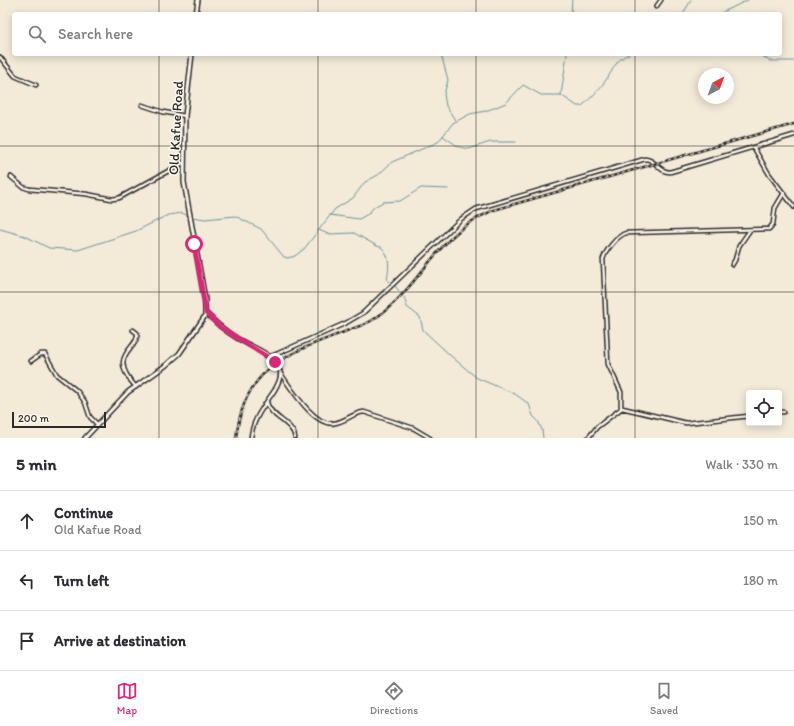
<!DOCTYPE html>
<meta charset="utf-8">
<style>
body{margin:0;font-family:Itim,sans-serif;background:#f7f7f7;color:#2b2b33}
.controls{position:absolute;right:12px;bottom:12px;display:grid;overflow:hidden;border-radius:4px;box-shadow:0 2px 10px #0003}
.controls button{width:36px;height:36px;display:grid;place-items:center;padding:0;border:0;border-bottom:1px solid #e1e1e2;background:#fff;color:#2b2b33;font:20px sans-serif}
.compass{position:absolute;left:698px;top:68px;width:36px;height:36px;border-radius:50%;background:#fff;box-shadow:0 2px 10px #0003;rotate:41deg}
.scale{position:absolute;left:12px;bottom:10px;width:94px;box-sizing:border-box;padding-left:4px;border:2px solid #2b2b2b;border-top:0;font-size:11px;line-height:14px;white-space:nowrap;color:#2b2b2b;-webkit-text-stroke:3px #fbf7ec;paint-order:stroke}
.stop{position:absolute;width:12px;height:12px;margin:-9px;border:3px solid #db2777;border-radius:50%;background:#fff}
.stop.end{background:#db2777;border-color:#fff;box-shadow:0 1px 4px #0008}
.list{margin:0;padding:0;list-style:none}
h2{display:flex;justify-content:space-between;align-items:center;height:52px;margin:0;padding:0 16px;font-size:17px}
h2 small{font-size:13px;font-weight:400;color:#7c7c81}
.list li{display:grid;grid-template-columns:26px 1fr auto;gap:12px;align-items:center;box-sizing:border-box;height:60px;padding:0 16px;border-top:1px solid #e1e1e2}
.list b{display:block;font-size:15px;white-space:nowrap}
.list p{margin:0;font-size:13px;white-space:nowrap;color:#7c7c81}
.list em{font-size:13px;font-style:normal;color:#7c7c81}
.icon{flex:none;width:22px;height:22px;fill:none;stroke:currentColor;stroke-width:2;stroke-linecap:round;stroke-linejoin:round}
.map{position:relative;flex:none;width:794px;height:438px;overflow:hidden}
.search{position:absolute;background:#fff;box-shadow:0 2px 10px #0003;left:12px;right:12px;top:12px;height:44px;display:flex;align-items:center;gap:10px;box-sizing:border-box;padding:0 14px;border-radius:4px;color:#7c7c81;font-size:15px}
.sheet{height:232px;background:#fff}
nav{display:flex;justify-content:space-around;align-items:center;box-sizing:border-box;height:56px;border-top:1px solid #e1e1e2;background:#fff;font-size:11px;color:#7c7c81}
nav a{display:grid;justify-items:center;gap:2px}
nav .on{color:#db2777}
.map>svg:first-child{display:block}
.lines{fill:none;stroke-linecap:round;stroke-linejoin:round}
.stream{stroke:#66969d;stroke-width:1}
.minor-casing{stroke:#2b2b2b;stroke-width:5.5}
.tertiary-casing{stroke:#2b2b2b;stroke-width:6}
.minor{stroke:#fbf7ec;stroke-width:2.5}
.tertiary{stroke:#fbf7ec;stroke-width:3}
.rail-casing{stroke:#2b2b2b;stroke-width:2.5}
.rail{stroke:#fbf7ec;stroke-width:1;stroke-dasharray:3;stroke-linecap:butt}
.route{stroke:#db2777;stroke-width:5}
.grid{fill:none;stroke:#2b2b2b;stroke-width:1;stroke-opacity:0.55}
.labels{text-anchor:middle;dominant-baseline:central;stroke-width:3;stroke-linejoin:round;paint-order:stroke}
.street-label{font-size:14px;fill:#2b2b2b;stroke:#fbf7ec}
</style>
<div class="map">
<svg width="794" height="438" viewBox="0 0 794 438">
<rect width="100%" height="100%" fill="#f3ead8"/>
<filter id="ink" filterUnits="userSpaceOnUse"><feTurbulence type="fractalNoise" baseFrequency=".025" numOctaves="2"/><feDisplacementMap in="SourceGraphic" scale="8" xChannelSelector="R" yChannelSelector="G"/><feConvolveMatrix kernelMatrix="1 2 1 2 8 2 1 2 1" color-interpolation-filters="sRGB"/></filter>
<g filter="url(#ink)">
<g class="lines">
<path class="stream" d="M571,14L572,0
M683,14L691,0
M719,14L748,0
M441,54L448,80L444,94L446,106L455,120
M759,54L770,61H794
M561,95L567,54
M443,136L459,147L469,149L490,142H516
M330,215L359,219L368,214L374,207L383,202L400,201L421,188L448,189
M192,217L205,219L235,216L261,229L284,257L288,258L295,256L304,249L335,209L353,198L365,182L378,175L392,162L438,142L453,123L470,114L486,111L506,103L523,85L541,95H561L577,106H582C591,98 599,90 606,80C614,69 615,60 629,54
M0,229L25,236L49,248L78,250L136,231L168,215L182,213L189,216
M319,230L328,234L354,233L377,246L381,247C391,256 389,269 387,280L392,283
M395,286L400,292
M404,297L407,307L420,317L423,330L452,357L477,378L515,394L529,404L533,416L538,421L542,430L543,438"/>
<g class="minor-casing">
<path id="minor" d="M656,7L661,0
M0,57L15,76L36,85
M142,105L163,112L185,116
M754,148L769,174L794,207
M11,177L23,187L29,189L86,194L112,199L119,198L183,163
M732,265L735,260L739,246L750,230
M206,313C215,322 224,330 235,337C248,346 276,353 280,371C282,378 277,386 274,391C264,406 252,420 251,438
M133,330L137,333C140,349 105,354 136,387
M270,357L346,323L363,313L461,219L476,209L645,159C656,159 658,172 670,172L794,135
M31,361L41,354H45L57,375L77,391L85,402L90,417L97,424
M281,374C291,388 315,428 335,423C346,421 353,413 364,412L413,428L430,438
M267,403C271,418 294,423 295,438
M621,408V392L608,364L603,259C606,250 617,236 626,233L769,229L773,224L775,208L784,193
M779,412H784
M588,438L597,427L622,408L686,423L749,416"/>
</g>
<g class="tertiary-casing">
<path id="tertiary" d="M196,14L198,0
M85,438L128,392L165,366L179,354L205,316V299L184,182L185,116L192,54"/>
</g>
<use href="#minor" class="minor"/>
<use href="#tertiary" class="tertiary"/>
<g class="rail-casing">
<path id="rail" d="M236,438C239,412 248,386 269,369C292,350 322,341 349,330C356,327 364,325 371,321C410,297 429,253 465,226C474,219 484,215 494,210L794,124"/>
</g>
<use href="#rail" class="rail"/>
</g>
</g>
<g class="lines" filter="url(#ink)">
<path class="route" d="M194,244L206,313L220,327L275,362"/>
</g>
<path class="grid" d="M159,0V14M318,0V14M476,0V14M635,0V14M159,54V438M318,54V438M476,54V438M635,54V438M0,146H794M0,292H794"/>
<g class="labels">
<g class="street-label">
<text transform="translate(176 128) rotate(-87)">Old Kafue Road</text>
</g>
</g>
</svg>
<div class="controls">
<button><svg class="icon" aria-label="locate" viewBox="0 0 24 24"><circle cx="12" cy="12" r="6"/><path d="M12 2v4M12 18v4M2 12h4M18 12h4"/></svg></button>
</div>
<svg class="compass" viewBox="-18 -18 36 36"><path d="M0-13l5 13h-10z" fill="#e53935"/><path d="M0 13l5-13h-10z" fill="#7c7c81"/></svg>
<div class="scale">200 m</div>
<div class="stop" style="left:194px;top:244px"></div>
<div class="stop end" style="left:275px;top:362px"></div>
<div class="search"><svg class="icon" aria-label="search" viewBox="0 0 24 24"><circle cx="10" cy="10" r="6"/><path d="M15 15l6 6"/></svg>Search here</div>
</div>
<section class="sheet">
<h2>5 min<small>Walk · 330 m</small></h2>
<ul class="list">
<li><svg class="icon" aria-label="ahead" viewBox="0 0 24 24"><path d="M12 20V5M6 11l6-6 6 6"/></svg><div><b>Continue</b><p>Old Kafue Road</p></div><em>150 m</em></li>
<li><svg class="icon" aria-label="left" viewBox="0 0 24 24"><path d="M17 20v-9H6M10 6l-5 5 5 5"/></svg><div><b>Turn left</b></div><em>180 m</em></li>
<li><svg class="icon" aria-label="arrive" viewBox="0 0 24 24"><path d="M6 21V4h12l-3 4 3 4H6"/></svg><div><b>Arrive at destination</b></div></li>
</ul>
</section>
<nav>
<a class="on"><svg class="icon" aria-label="map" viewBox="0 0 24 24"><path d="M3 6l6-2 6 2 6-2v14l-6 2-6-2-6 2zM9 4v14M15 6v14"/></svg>Map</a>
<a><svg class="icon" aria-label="directions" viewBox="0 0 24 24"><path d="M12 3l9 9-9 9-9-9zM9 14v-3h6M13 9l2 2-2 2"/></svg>Directions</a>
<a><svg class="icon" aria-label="saved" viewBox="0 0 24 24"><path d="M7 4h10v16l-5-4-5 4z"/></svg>Saved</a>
</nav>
